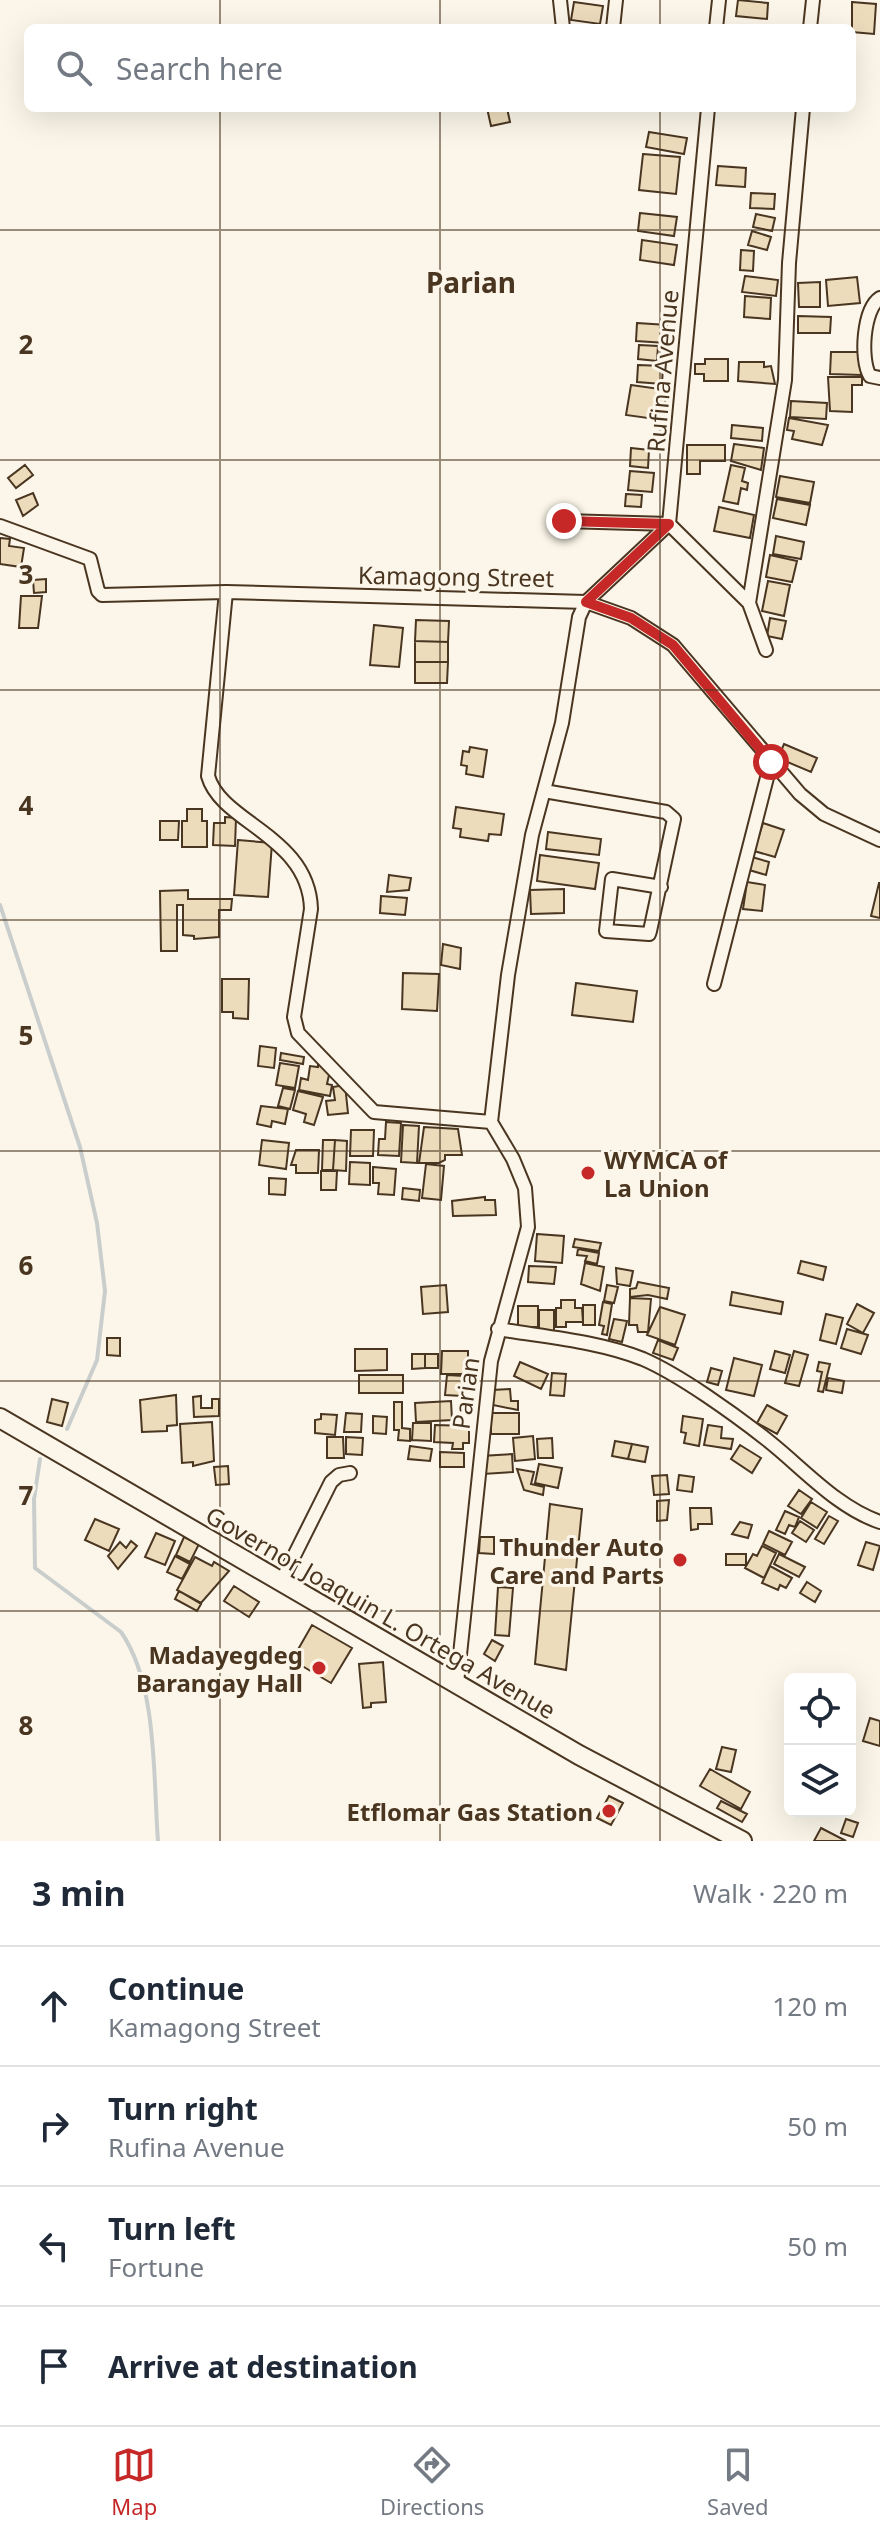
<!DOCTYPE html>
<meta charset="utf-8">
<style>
body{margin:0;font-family:"Noto Sans",sans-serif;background:#f6f6f7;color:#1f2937}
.controls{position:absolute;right:24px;bottom:24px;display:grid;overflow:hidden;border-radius:12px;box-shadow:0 8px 32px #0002}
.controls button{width:72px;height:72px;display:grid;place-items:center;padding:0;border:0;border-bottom:2px solid #e0e1e3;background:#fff;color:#1f2937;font:40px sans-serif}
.stop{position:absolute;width:24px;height:24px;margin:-18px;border:6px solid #c62828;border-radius:50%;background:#fff}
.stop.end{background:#c62828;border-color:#fff;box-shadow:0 2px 8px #0008}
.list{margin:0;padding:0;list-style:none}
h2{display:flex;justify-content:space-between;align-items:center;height:104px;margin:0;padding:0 32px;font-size:34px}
h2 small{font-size:26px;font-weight:400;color:#747a83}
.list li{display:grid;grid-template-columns:52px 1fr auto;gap:24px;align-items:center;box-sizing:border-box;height:120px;padding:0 32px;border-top:2px solid #e0e1e3}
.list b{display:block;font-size:30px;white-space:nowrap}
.list p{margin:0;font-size:26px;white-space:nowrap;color:#747a83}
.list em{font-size:26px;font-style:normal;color:#747a83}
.icon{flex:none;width:44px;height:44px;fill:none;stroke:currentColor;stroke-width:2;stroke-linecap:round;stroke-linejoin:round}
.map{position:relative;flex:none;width:880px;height:1841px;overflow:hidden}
.search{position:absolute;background:#fff;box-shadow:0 8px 32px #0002;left:24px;right:24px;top:24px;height:88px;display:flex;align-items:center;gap:20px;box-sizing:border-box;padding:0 28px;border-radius:12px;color:#747a83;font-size:30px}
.sheet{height:584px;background:#fff}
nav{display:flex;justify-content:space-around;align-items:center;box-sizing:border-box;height:112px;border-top:2px solid #e0e1e3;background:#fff;font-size:22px;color:#747a83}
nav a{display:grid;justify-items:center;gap:4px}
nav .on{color:#c62828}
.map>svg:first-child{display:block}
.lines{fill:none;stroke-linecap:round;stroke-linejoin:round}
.stream{stroke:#c9cecd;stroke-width:4}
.building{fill:#ecdcbc;stroke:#4a3520;stroke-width:2}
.minor-casing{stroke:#4a3520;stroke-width:16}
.secondary-casing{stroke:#4a3520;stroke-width:22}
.minor{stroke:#fbf6e9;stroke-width:12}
.secondary{stroke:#fbf6e9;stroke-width:18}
.route{stroke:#c62828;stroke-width:10}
.grid{fill:none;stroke:#4a3520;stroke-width:2;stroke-opacity:0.55}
.poi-dot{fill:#c62828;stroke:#fbf6e9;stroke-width:3}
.labels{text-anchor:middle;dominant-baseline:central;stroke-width:6;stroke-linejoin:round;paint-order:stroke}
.street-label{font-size:24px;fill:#4a3520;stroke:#fbf6e9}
.poi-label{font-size:24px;font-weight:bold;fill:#4a3520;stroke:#fbf6e9;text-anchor:end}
.quarter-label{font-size:28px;font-weight:bold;fill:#4a3520;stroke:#fbf6e9}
.grid-label{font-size:26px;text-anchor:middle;font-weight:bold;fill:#4a3520;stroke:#fbf6e9;stroke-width:6;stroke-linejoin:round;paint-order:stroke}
</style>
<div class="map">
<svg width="880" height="1841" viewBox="0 0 880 1841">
<rect width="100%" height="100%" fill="#fbf6e9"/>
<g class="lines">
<path class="stream" d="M0,905L80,1147L97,1223L105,1291L97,1360L67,1429
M40,1459L34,1499L35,1568L121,1632C158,1685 153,1778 158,1841"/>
</g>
<path class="building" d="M738,0L768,3L767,19L736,16Z
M574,2L603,6L600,24L571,20Z
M852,2L876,4L874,34L852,32Z
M487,108H507L510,122L491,126Z
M649,132L687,138L684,154L646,147Z
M643,154L680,157L676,194L639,190Z
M718,166L746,168L745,187L716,185Z
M751,193L775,194L774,209L750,208Z
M640,213L677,217L674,236L638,231Z
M756,214L775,218L772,231L753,227Z
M752,231L771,237L767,250L748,245Z
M642,240L677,245L674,265L640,260Z
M741,250L754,251L753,271L740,270Z
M745,276L778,280L776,296L742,292Z
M857,277L860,303L828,306L826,280Z
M820,282V307H799L798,283Z
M745,296L771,298L770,319L744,317Z
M798,316L831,317L830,333H798Z
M637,323L667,325L666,343L636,341Z
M639,345L658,346L657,361L638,359Z
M831,352H861V375L830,374Z
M705,359H728V381H704V374H695V364H705Z
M739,362H764V367L771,366L775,384L738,381Z
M638,365L663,366L662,384L637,382Z
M828,377H862V385H852V412L830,411Z
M631,385L667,390L662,420L626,415Z
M791,401L827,403L826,419L790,417Z
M789,418L828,425L822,445L792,439L794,431L787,430Z
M732,425L763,428L762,441L731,438Z
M734,444L764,448L761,470L731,461Z
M687,445H725V461H700V474H687Z
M631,448L649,450L648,468L630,466Z
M25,465L33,475L16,488L8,478Z
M731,465L745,468L742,481L748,483L747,490L741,488L738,504L723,501Z
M630,471L654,473L652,492L628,490Z
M780,476L814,482L810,503L776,497Z
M33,493L38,505L23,516L16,500Z
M626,494L642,495L641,507L625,506Z
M777,499L810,505L806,525L773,518Z
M719,507L754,515L750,538L714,531Z
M776,536L804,542L801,559L773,554Z
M0,538L10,539L9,546L24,548L21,567L0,564Z
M770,555L797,561L792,582L766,577Z
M46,579V592L34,593L33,580Z
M768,581L790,585L784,616L762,611Z
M21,596H42L38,628H19Z
M770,618L786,621L782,639L767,636Z
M416,620L449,621L448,642L415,641Z
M374,625L403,628L399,667L370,665Z
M415,641L448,642V662H415Z
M415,662H448L447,683H415Z
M784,744L817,758L811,772L778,758Z
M470,747L487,750L483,777L466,774L467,766L461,765L463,751L469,752Z
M456,807L504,814L501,835L489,834L488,841L460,837L461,829L453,828Z
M187,809H202V821H207V847H182V821H187Z
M225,817L236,818L235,846L213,845L214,823H225Z
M160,821H179L178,840H160Z
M763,823L784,830L775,857L754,851Z
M548,832L601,839L599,855L546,849Z
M238,840L272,843L268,897L234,895Z
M540,855L599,863L595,889L537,881Z
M752,857L769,862L766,875L749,870Z
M389,875L411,878L409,890L387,892Z
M747,882L765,885L762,911L743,909Z
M879,883H880V918L871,916Z
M564,889V913L531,914L530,890Z
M188,890V899H232L231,910H219V937L194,939V936L183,935V905H177V951H161L160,891Z
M381,896L407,898L405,915L380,913Z
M443,944L461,948L460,969L441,965Z
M403,973L439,974L437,1011L402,1009Z
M222,979H249L248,1019L233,1018V1012H222Z
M576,983L637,991L633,1022L572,1015Z
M260,1046L276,1048L274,1068L258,1066Z
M281,1053L304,1057L303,1064L280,1060Z
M280,1063L299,1066L295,1088L276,1085Z
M318,1063L331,1066L327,1084L332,1085L330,1096L299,1090L301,1078L308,1080L310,1066L318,1067Z
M345,1085L348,1113L328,1115L326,1101L335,1100L333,1087Z
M283,1088L295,1090L290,1109L278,1106Z
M298,1091L323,1097L314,1125L304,1122L306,1114L293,1110Z
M261,1106L288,1109L285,1124L272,1121L271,1127L257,1124Z
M386,1122L401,1123L399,1156L378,1155L379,1139H385Z
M403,1125L419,1126L417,1163L401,1162Z
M424,1127L458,1129L462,1155H445V1160L439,1163H419Z
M351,1130H374L373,1156H350Z
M262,1140L289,1143L286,1169L259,1165Z
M323,1140H335L333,1170H322Z
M335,1140L347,1141L346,1171L333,1170Z
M296,1150H319L318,1173H296V1165H291Z
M350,1162L370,1163V1185L349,1184Z
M426,1164L444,1166L441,1200L422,1198Z
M373,1167L396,1169L394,1195L378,1194L379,1183H373Z
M321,1171H337L336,1190H321Z
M269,1178L286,1179L285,1195L269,1194Z
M403,1188L420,1190L419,1201L402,1199Z
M485,1197V1200H495L496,1215L453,1216L452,1201Z
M537,1234L564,1236L562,1263L535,1261Z
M575,1239L601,1243L599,1251L573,1247Z
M578,1249L599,1253L597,1264L585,1261L587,1256L577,1255Z
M801,1261L826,1267L823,1280L798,1273Z
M585,1263L604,1267L600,1291L581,1284Z
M529,1266L556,1267L554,1284L528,1282Z
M616,1268L633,1271L630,1286L617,1284Z
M638,1282L669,1288L667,1299L648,1295L630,1297V1289L636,1288Z
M446,1285L448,1312L423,1314L421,1287Z
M607,1285L618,1287L614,1303L604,1301Z
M732,1292L783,1302L781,1314L730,1305Z
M630,1298L651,1299L648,1332H638L637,1325H629Z
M561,1300H575V1308H582L583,1322H566V1327H556V1308H561Z
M603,1302L612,1304L607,1335L602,1334L604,1326L599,1325Z
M857,1304L874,1313L863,1333L847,1324Z
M583,1305H595V1325H583Z
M518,1306H538V1327H518Z
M660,1307L685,1315L675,1345L647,1335Z
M539,1310H554V1335H539Z
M826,1314L843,1318L836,1344L820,1340Z
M614,1319L627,1321L622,1342L609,1339Z
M847,1329L868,1335L861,1354L841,1348Z
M107,1338H120V1356L107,1355Z
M658,1340L678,1348L673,1360L653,1353Z
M355,1349H387V1370L355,1371Z
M442,1351H468V1374H441Z
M775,1351L790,1355L785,1373L770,1369Z
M794,1351L808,1355L799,1386L785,1383Z
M412,1354H425V1368L412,1369Z
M425,1354H438V1368H425Z
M734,1358L762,1365L754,1396L726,1390Z
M520,1362L548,1374L541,1389L514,1376Z
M819,1362L830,1364L823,1392L818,1391L822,1372L817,1371Z
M711,1368L722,1371L718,1385L707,1382Z
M552,1373L566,1374L564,1396L550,1395Z
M359,1375H403V1393H359Z
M447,1375L464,1376L463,1396L445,1395Z
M828,1378L844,1381L842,1393L826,1390Z
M510,1389L511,1401H518V1410L493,1405L492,1390Z
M176,1395L177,1425L167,1426V1431L142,1432L140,1400Z
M201,1396V1408H212V1399H219V1416L194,1417L193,1397Z
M52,1399L68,1403L62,1426L47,1422Z
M451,1401L452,1420L416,1422L415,1403Z
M394,1402H402V1428L410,1429V1441L398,1440L399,1430H394Z
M767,1405L787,1416L777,1434L757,1423Z
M346,1413L362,1414L361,1432H344Z
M491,1413H519V1434H491Z
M321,1414L337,1415L335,1435L315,1433V1420L321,1419Z
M373,1416L387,1417L386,1434L373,1433Z
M683,1416L703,1419L699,1446L684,1443L686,1433L681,1432Z
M212,1422L214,1461L193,1466V1462L182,1463L180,1424Z
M413,1423H431V1441L412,1440Z
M435,1425L469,1426V1443H463V1449H452L453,1443L434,1442Z
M708,1425L722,1427L721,1438L733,1439L731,1449L704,1445Z
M533,1436L535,1459L515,1461L513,1438Z
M327,1437H343L344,1458H327Z
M346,1437L363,1438L362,1455L346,1454Z
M552,1438L553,1458H538L537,1439Z
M615,1441L632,1444L628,1459L612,1456Z
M632,1444L648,1447L645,1462L628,1459Z
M740,1445L761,1458L752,1473L731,1459Z
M410,1446L432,1449L430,1461L408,1459Z
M440,1452L464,1453V1467H440Z
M512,1454L513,1472L483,1474L481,1456Z
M539,1464L562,1468L558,1488L535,1483Z
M228,1466L229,1484L216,1485L214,1467Z
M517,1469L534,1472L531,1484L544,1487L543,1495L524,1490Z
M667,1475L669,1494L654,1495L652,1476Z
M679,1475L694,1477L692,1492L677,1490Z
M799,1490L812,1499L801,1514L788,1506Z
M669,1500L667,1520L657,1521V1501Z
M811,1502L827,1512L817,1528L801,1518Z
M550,1504L582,1509L566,1670L535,1664Z
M690,1508H711L712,1524H698V1529L691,1530Z
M785,1511L799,1517L795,1527L789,1525L785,1534L776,1530Z
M829,1516L838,1521L824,1544L815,1539Z
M95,1519L119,1529L109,1551L85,1540Z
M800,1521L814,1530L806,1542L792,1533Z
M740,1522L752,1525L748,1538L732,1534Z
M769,1531L792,1542L785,1555L763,1544Z
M156,1533L175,1541L165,1565L145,1557Z
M184,1537L199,1544L190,1562L176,1555Z
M480,1537H494V1554L479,1553Z
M131,1541L137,1546L118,1569L108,1556L120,1542L126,1548Z
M866,1542L880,1546L873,1570L858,1565Z
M762,1546L776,1553L764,1578L745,1568L753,1554L757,1556Z
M726,1554H746V1565H726Z
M779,1554L805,1567L799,1577L774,1564Z
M175,1556L190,1564L182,1579L167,1572Z
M195,1557L212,1566L214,1562L229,1571L201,1603L177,1590Z
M770,1566L792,1578L786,1588L780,1585L778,1590L762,1583Z
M807,1582L821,1591L815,1602L800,1593Z
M234,1586L259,1602L249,1617L224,1601Z
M498,1587L513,1588L509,1636L495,1635Z
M179,1591L201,1604L197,1611L175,1599Z
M312,1625L352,1648L331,1683L292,1660Z
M492,1640L503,1646L495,1661L484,1654Z
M383,1662L386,1702L371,1703V1707L363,1708L359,1664Z
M870,1718L880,1721V1746L863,1741Z
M722,1747L736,1750L731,1772L716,1769Z
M710,1769L750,1792L741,1809L700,1786Z
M609,1796L623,1803L611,1825L597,1818Z
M721,1801L747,1814L742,1822L717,1808Z
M846,1819L858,1823L853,1837L841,1833Z
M821,1828L846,1841H814Z"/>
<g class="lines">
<g class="minor-casing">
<path id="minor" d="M560,0L563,28
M613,28L616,0
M716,28L719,0
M810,28L813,0
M880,298C863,309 860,360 870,376L880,378
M564,521L669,524L749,603L766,650
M0,526L90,559L98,591L102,595L226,592L208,776C221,823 309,836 311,909L294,1017L298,1033L374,1112L491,1122
M226,592L586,602L631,618L673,645L800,794L824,814L880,840
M749,603L785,380L789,263L803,108
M544,791L666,812L674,819L650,931L649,934L606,931L612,879L661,887
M714,984L771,762
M491,1122L508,975L532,835L562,723L579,617L586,602L669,524L708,108
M498,1329C545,1337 598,1341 643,1359C680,1375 734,1414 766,1439C802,1467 836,1507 880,1522
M281,1582L331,1482L339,1475L350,1473
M457,1683L491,1361L528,1227L525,1188L513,1159L491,1122"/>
</g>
<g class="secondary-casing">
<path id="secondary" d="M0,1418L579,1755L742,1841"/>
</g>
<use href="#minor" class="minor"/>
<use href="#secondary" class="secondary"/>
</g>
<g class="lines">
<path class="route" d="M564,521L669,524L586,602L631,618L673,645L771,762"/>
</g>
<path class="grid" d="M220,0V28M440,0V28M660,0V28M220,108V1841M440,108V1841M660,108V1841M0,230H880M0,460H880M0,690H880M0,920H880M0,1151H880M0,1381H880M0,1611H880"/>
<g class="poi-dot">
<circle cx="588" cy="1173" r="8"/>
<circle cx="680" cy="1560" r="8"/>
<circle cx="319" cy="1668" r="8"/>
<circle cx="609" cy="1811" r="8"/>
</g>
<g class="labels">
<g class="street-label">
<text transform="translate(662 371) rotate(-85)">Rufina Avenue</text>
<text transform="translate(456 576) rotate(1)">Kamagong Street</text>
<text transform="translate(465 1393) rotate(-82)">Parian</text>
<text transform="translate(381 1612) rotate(30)">Governor Joaquin L. Ortega Avenue</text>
</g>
<g class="poi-label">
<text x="604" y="1159" text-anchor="start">WYMCA of<tspan x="604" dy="28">La Union</tspan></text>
<text x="664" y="1546">Thunder Auto<tspan x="664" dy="28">Care and Parts</tspan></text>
<text x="303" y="1654">Madayegdeg<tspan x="303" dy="28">Barangay Hall</tspan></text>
<text x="593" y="1811">Etflomar Gas Station</text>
</g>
<g class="quarter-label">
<text x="471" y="282">Parian</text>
</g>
</g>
<g class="grid-label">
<text x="26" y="354">2</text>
<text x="26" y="584">3</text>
<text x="26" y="815">4</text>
<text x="26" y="1045">5</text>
<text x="26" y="1275">6</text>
<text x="26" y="1505">7</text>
<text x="26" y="1735">8</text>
</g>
</svg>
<div class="controls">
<button><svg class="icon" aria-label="locate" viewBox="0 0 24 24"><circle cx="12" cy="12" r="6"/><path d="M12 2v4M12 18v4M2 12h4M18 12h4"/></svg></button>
<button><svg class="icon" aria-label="layers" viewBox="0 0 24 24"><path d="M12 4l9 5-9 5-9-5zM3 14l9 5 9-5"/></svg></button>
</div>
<div class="stop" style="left:771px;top:762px"></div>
<div class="stop end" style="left:564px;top:521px"></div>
<div class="search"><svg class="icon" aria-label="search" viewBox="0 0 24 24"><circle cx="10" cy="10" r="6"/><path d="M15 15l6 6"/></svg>Search here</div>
</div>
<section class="sheet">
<h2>3 min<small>Walk · 220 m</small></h2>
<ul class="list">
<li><svg class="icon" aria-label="ahead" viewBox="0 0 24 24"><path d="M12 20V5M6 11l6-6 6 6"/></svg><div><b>Continue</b><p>Kamagong Street</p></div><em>120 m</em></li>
<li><svg class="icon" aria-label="right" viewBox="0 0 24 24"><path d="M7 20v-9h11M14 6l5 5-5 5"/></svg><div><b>Turn right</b><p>Rufina Avenue</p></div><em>50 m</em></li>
<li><svg class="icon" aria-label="left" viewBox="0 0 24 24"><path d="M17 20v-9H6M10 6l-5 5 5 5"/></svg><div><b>Turn left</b><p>Fortune</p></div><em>50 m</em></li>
<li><svg class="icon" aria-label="arrive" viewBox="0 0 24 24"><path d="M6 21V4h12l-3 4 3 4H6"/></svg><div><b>Arrive at destination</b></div></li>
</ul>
</section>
<nav>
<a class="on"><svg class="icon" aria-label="map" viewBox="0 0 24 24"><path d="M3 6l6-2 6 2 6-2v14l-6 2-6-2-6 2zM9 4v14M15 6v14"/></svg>Map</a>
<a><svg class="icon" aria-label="directions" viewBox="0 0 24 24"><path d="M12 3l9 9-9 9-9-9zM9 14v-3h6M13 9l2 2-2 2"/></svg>Directions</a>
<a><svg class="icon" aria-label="saved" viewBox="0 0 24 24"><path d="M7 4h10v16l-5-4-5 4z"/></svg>Saved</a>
</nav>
